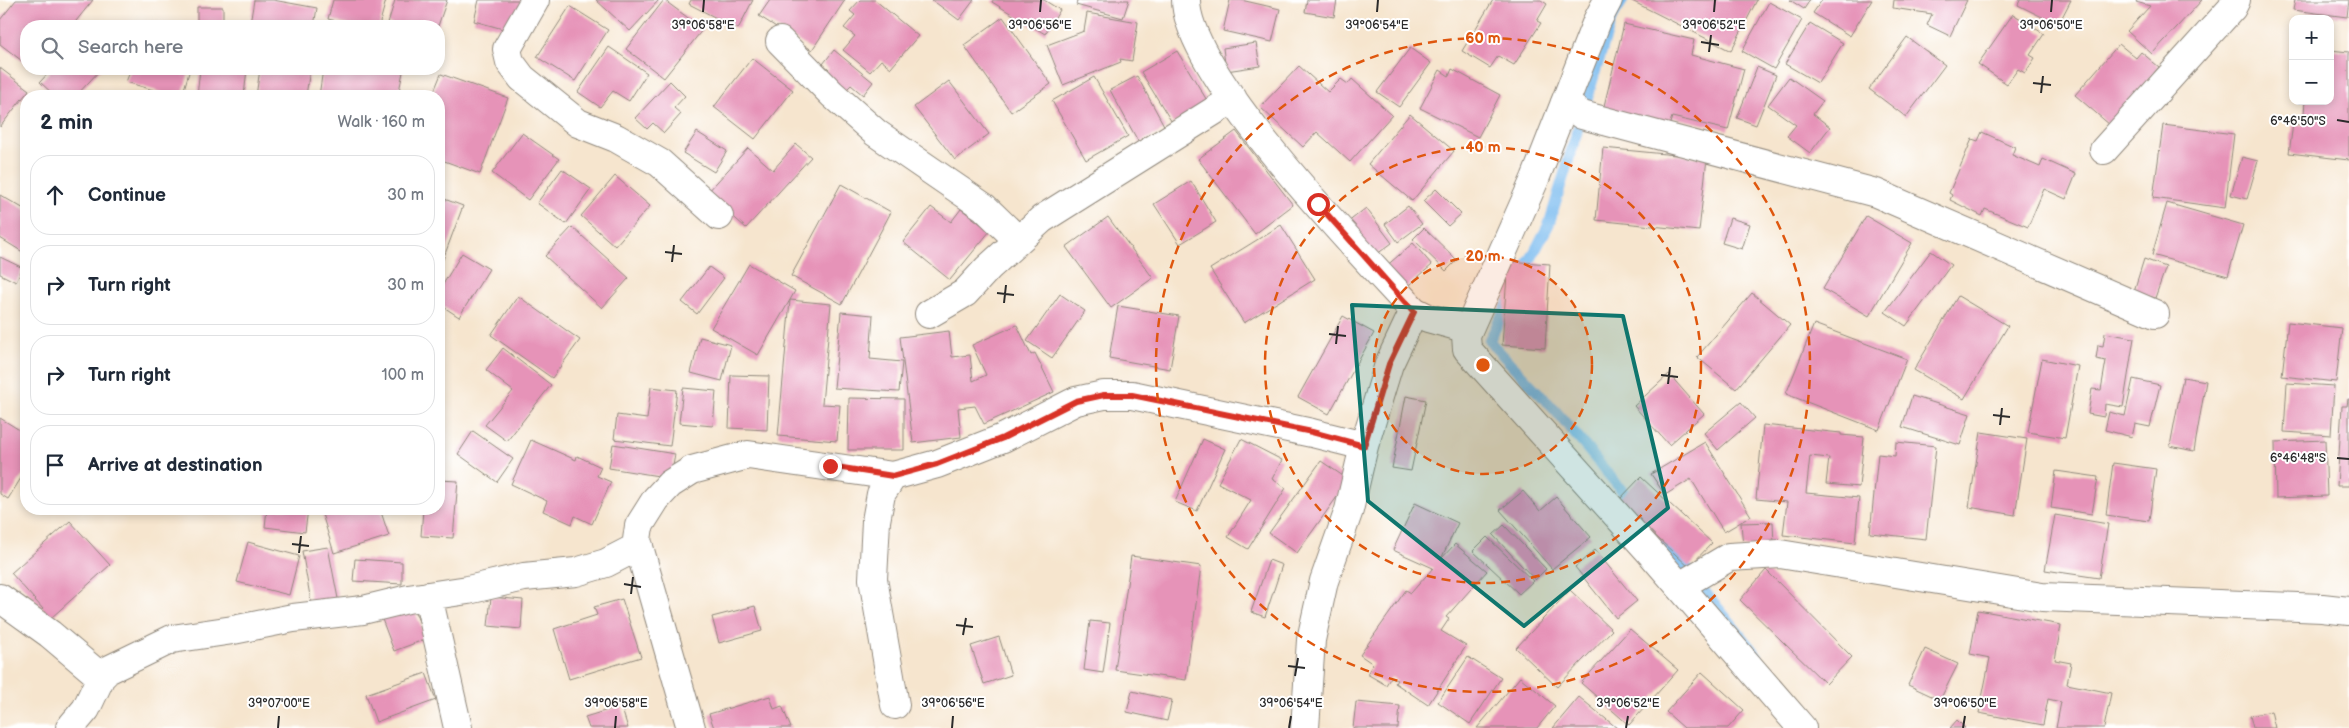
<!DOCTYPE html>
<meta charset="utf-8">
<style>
body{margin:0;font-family:"Balsamiq Sans",sans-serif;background:#f6f6f7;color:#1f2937}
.controls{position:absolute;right:15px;top:15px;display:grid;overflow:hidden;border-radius:10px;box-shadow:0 2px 8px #0003}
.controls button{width:45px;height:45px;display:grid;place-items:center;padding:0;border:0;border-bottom:1px solid #e0e1e3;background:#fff;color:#1f2937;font:25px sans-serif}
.stop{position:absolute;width:15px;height:15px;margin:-11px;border:4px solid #d93025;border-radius:50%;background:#fff}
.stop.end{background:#d93025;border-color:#fff;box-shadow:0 1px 5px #0008}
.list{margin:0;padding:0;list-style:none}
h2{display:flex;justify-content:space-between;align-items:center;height:65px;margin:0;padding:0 20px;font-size:21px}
h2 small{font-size:16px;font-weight:400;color:#747a83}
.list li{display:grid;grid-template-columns:32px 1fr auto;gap:15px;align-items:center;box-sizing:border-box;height:80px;margin:0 10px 10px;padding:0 10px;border:1px solid #e0e1e3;border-radius:20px}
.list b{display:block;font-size:19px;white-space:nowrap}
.list em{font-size:16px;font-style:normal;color:#747a83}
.icon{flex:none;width:28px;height:28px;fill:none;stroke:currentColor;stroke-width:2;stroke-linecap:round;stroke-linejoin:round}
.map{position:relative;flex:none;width:2349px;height:728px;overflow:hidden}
.search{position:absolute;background:#fff;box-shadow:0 2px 8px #0003;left:20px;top:20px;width:425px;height:55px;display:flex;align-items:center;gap:12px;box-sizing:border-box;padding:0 18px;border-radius:20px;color:#747a83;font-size:19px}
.panel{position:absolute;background:#fff;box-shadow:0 2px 8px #0003;left:20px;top:90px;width:425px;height:425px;border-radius:20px}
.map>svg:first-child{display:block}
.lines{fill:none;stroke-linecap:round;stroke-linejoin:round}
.stream{stroke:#7abbef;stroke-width:11}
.building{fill:#e693b8}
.minor-casing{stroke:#90887c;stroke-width:30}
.tertiary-casing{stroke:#90887c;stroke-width:30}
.minor{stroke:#fff;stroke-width:28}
.tertiary{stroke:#fff;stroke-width:28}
.route{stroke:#d93025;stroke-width:6}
.marked{fill:#0f766e;fill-opacity:0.2;stroke:#0f766e;stroke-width:4;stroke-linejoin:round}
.ticks{fill:none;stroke:#2b2b2b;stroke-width:2}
.ring{fill:none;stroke:#df570e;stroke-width:2.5;stroke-dasharray:9 6}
.ticks-label{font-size:12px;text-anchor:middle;fill:#2b2b2b;stroke:#fff;stroke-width:4;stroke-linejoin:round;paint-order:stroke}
.centre{fill:#df570e;stroke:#fff;stroke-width:2.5}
.ring-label{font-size:15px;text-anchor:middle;font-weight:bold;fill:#df570e;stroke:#fff;stroke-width:4;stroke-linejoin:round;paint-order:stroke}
</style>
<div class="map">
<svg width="2349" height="728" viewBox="0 0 2349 728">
<rect width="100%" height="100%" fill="#fff"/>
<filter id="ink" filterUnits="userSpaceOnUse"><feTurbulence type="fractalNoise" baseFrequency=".02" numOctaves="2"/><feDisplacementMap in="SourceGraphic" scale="10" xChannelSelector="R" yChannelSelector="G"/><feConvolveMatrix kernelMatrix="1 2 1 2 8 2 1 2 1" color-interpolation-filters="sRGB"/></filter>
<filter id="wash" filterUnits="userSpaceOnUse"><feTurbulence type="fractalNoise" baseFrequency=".0096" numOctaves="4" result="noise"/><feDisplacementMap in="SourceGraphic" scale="20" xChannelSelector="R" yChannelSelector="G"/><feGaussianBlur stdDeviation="1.12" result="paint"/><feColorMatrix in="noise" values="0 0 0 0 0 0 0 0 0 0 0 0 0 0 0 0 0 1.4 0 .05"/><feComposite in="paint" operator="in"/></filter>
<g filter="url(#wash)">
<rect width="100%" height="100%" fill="#f6e5ce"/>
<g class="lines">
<path class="stream" d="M1522,276L1549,224L1612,17L1623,0
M1511,297L1489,341L1554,409L1634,505
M1662,539L1757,656"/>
</g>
<g id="blocks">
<path class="building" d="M16,0H93L72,26H26V64L0,44V20Z
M254,0H273L317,8L314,26H263L250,24Z
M333,0H386L379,26H356L328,19Z
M395,0H447L438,26H398L388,23Z
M479,0H522L514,32L474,21Z
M596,0H659L630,31Z
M664,0L703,29L664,78L626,49Z
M691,0H753L738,29L689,4Z
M770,0H845L812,50L759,16Z
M860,0H875L918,36L891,68L881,60L870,72L843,50L855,36L844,28L855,15L850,11Z
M932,0H974L959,20Z
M993,0H1044L1060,10L1045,34L992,2Z
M1077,0H1129L1123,18L1076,5Z
M1230,0H1241L1280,9L1272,42L1223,31Z
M1307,0H1337L1334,17L1305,12Z
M1493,0H1541L1547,4L1537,21L1541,23L1514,65L1498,56L1490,68L1462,51Z
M1630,0H1757L1731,51Z
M1790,0H1810L1804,9Z
M1822,0H1872L1850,36L1813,13Z
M1894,0H1967L1950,36L1927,25L1932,14L1893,8Z
M2020,0H2071L2058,25L2018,5Z
M2137,0H2202L2152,54L2127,31L2150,6L2136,2Z
M2295,0H2349L2347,17L2293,10Z
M1769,2L1802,20L1774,69L1742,51Z
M570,6L608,30L575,81L537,57Z
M197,7H223V26H197Z
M1087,13L1138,22L1132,61L1120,59L1121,62L1063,85L1047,45L1084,31Z
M2013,14L2044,34L2030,55L2035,58L2025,73L2018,69L2007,84L1978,64Z
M1003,17L1051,84L1011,112L964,45Z
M1810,23L1843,43L1818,83L1785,64Z
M1624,24L1694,40L1691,55L1744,69L1728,130L1672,117L1669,126L1603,110Z
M1907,37L1945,65L1906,117L1869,89Z
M1256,43L1260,66L1226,71L1223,48Z
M2119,44L2136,58L2141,52L2159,67L2110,125L2075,95Z
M609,47L647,73L629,101L613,91L600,107L578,92Z
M1410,48L1431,63L1399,107L1377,92Z
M834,50L873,82L863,95L851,85L842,94L822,77L829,69L823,64Z
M2330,50L2349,52V160L2289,153L2293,124L2303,125L2305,101H2330Z
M1177,51L1208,102L1173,124L1141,72Z
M752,58L793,90L755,139L714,107Z
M1299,66L1328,92L1341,79L1348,84L1352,79L1392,115L1350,162L1317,132L1303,147L1260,107Z
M1757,67L1776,75L1756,125L1737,118Z
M0,68L29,90L0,127Z
M52,69H101L76,96H55L40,82Z
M131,69H190L182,96H174L126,82Z
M200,69H247L244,96H197Z
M260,69H310L306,96H256Z
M323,69H385L403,72L398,96H319Z
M1452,69L1500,95L1478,137L1420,108L1440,70L1449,76Z
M441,74L508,98L480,174L439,159V96H432Z
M1137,76L1166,129L1139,143L1110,90Z
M1094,77L1128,136L1086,160L1052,101Z
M1789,77L1823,101L1813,114L1830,127L1810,153L1787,136L1796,125L1768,105Z
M670,81L685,96L674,108L681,114L664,133L653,123L647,129L635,118Z
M949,81L989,134L955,160L914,107Z
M1410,114L1454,151L1412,201L1368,164Z
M2163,125L2234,134L2225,208L2153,198Z
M1236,131L1293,205L1255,234L1198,159Z
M697,132L727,151L714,172L683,153Z
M1982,132L2015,147L2012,155L2040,167L2043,159L2076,174L2066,199L2044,189L2028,227L1985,209L1982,216L1950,200L1952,195L1949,193L1972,139L1978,141Z
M522,133L559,159L528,200L492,173Z
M796,144L811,157L746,228L707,193L748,148L773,170Z
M1603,148L1707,158L1699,231L1596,220Z
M2242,157L2258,161L2247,199L2231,195Z
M562,169L591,189L566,224L537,203Z
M615,176L650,206L615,246L581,216Z
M1191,181L1216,222L1180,244L1154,204Z
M841,184L891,212L842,304L791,276Z
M1436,189L1461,214L1448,226L1423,201Z
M0,195L26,210V254L0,238Z
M439,197L463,206L439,270Z
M2167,203L2243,225L2228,276L2152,255Z
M1408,206L1422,224L1398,242L1385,224Z
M931,207L951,222L961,209L990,231L950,280L903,242Z
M1366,208L1392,243L1373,257L1347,223Z
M1866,216L1912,243L1869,316L1823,289Z
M1108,217L1153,278L1111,308L1066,247Z
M1730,218L1750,224L1742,249L1722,243Z
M1281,225L1315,279L1244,323L1210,269Z
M572,227L629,278L602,308L545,256Z
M1424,228L1457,260L1446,271L1413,239Z
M1413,243L1432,265L1403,290L1384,268Z
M1931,251L1951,265L1906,326L1885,312Z
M462,253L489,269L459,317L439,304V291Z
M0,257L23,268L16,282L0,274Z
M2144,259L2166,267L2155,298L2134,291Z
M1508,261L1550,264L1545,348L1502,345Z
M749,264L795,291L790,300L831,304L822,404L840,405L837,441L778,436L790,300L758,355L711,328Z
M709,267L724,278L697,314L682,302Z
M1752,293L1790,325L1736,389L1697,357Z
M1060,294L1085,311L1052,358L1027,341Z
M518,296L580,340L552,378L491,335Z
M1958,296L2008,326L1964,399L1914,370Z
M1118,306L1179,316L1170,369L1109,358Z
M841,312L873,315L870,359L902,362L899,392L834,388Z
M1343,316L1374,333L1329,414L1298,397Z
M2288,322L2342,328L2336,382L2282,376Z
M1814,324L1907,359L1879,430L1786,394Z
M1017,325L1031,355L1035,353L1054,392L984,424L975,406L958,408L961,437L913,443L900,337L949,331L952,357L970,355L973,381L986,375L972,345Z
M2105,333L2134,338L2123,407L2105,404L2104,417L2088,414L2092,389L2101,390L2106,361L2096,359L2098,345L2103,346Z
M700,337L731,345L722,381L691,373Z
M503,348L551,385L507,441L485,425L513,391L486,370Z
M2042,359L2078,366L2065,438L2028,432Z
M1669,374L1704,414L1669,445L1634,406Z
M731,375L769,376L767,430L729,428Z
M2183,377L2206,381L2194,451L2170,446Z
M2133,379L2160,385L2150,427L2135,424L2132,437L2105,430L2109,412L2125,416Z
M2287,383L2334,386L2331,435L2284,432Z
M651,387L677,390L670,446L614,439L617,415L647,419Z
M683,388L716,391L713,426L679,423Z
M1406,396L1426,400L1411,471L1392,468Z
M1912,396L1970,414L1960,445L1902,427Z
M849,398L904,399V450H848Z
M2348,399H2349V486H2337L2342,406H2347Z
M1741,402L1755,418L1718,450L1704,433Z
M0,418L26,434V470L8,499L0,494Z
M1763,425L1841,433V435L1864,437L1859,487L1826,484L1829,458L1810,456L1806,493L1859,498L1855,543L1783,535L1787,502L1756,499Z
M473,431L513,459L497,482L458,454Z
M1981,432L2027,439L2015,515L1969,507Z
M1203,439L1225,449L1197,511L1175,502Z
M1241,439L1282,460L1272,479L1286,488L1248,549L1228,537L1251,500L1218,483Z
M531,440L576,460L577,456L601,467L597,476L611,482L592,524L575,516L572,524L543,511L547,501L511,484Z
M2325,440L2327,496L2276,498L2275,442Z
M1705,442L1751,516L1724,532L1691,479L1665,495L1651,474Z
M1896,442L1936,446L1926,539L1870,533L1878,454L1895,456Z
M613,444L675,454L671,478L609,468Z
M1321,461L1349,480L1297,553L1269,533Z
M2113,463L2156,469L2149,521L2106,515Z
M2056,471L2098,477L2092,514L2051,508Z
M1641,477L1712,543L1689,567L1618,501Z
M439,480L458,481L453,538L421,536L423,509H439Z
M1523,491L1540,511L1556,497L1591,537L1552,569L1500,510Z
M1415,503L1458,523L1441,559L1455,544L1487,571L1446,617L1449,619L1441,631L1466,646L1428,705L1395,683L1397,680L1391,677L1386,685L1367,674L1373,664L1360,655L1406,590L1411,593L1433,568L1393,550Z
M267,509H308L305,532L265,527Z
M340,509H380L389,536L334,553L322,514Z
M2055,515L2108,524L2099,578L2045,570Z
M70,521L110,565L51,618L11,573Z
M1773,522L1774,545L1743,547L1741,523Z
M1504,525L1546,569L1535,580L1493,535Z
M1487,537L1533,581L1519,594L1473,551Z
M248,542L299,556L289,595L237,582Z
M328,547L340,609L313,613L302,551Z
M1595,550L1637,601L1616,618L1575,567Z
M1131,556L1201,566L1186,680L1115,670Z
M355,559L402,562V584L353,581Z
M1269,560L1282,565L1265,617L1251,612Z
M1766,570L1852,657L1826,684L1740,600Z
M1570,590L1612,630L1557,687L1516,648Z
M491,597L523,600L521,629L488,626Z
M622,599L641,657L569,679L554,629L597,615L594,607Z
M411,602L426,639L394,651L380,614Z
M755,606L762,631L719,643L712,617Z
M1978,610L2061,625L2055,660L2071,663L2067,684L2111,693L2104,728H2056L2061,702L2048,699L2043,725L1979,713L1990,658L1970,654Z
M1090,621L1110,623L1103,673L1084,670Z
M1630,629L1678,670L1629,725L1581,683Z
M999,637L1011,675L984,684L971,646Z
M1925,649L1958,664L1940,700L1908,685Z
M1468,657L1501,678L1470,724L1438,702Z
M1702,672L1744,710L1728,728H1684L1666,712Z
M426,673L436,700L376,722L366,694Z
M1520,677L1555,706L1537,728H1477Z
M1132,691L1172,700L1167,721L1127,712Z
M770,696L774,709L782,706L791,728H714L709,714Z
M1579,697L1617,728H1553Z
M1356,702L1400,706L1398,728H1353Z
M621,706L628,728H589L585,717Z
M2271,711L2275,728H2253L2250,716Z
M1957,720L1965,728H1950Z"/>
</g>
</g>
<g filter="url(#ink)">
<use href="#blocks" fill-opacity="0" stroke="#90887c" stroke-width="1"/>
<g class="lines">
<g class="minor-casing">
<path id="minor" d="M535,0L507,49L510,62L522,78L578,123L616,138L660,163L719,216
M1186,0C1186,73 1361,253 1414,311L1428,318L1468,329
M780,41L832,94L876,133L984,207L1018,240
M1565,103L1582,115L1876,193L2155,314
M2104,150L2232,8L2236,0
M929,314L965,293L988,268L1042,219L1233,99
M1680,586L1729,557L1780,554L2042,597L2322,608L2349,611
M428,596L458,728
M0,598L50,634L101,677
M895,705L873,579L876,521L881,494L893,476L937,464L1003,438L1076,401L1104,395H1132L1312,433L1364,446
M70,728L86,709L101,677L108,670L172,639L233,630L293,618L363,610L408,599L468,590L524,577L576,572L606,563L639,546
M691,728L637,540L639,526L656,499L670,484L692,470L748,455L893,476
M1305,728L1311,640L1324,581L1349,510L1364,446L1389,364L1414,311"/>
</g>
<g class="tertiary-casing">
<path id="tertiary" d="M1608,0L1597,21L1535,179L1466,335L1467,349L1649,551L1802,728"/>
</g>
<use href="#minor" class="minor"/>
<use href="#tertiary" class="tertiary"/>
</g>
</g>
<g class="lines" filter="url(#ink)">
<path class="route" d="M830,466L893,476L937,464L1003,438L1076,401L1104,395H1132L1312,432L1364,446L1389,364L1414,312L1318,204"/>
</g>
<path class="marked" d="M1352,305L1623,316L1668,508L1524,626L1368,501Z"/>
<path class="ticks" d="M703,12L704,0M1040,12L1041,0M1377,12L1378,0M1714,12L1715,0M2051,12L2052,0M1701,42L1719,45M1709,52L1711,35M2033,83L2051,85M2041,93L2043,76M2337,120L2349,122M665,252L682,254M672,262L674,245M997,293L1014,295M1004,303L1006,285M1329,334L1346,336M1336,344L1338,326M1661,375L1678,377M1668,384L1670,367M1993,415L2010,417M2000,425L2002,408M2337,458L2349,459M292,544L309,546M299,553L301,536M624,584L641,587M631,594L633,577M956,625L973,627M963,635L966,618M1288,666L1305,668M1295,676L1298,658M278,728L279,716M615,728L616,716M952,728L953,716M1289,728L1291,716M1626,728L1628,716M1963,728L1965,716"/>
<circle cx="1483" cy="365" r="109" fill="#df570e" fill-opacity=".12"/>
<g class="ring">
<circle cx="1483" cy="365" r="109"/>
<circle cx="1483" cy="365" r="218"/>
<circle cx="1483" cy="365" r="327"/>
</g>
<g class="ticks-label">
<text x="703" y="29">39°06'58"E</text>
<text x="1040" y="29">39°06'56"E</text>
<text x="1377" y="29">39°06'54"E</text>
<text x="1714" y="29">39°06'52"E</text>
<text x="2051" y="29">39°06'50"E</text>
<text x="2298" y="125">6°46'50"S</text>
<text x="2298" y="462">6°46'48"S</text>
<text x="279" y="707">39°07'00"E</text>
<text x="616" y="707">39°06'58"E</text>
<text x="953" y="707">39°06'56"E</text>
<text x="1291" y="707">39°06'54"E</text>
<text x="1628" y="707">39°06'52"E</text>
<text x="1965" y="707">39°06'50"E</text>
</g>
<circle cx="1483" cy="365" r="8" class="centre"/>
<g class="ring-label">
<text x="1483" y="43">60 m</text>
<text x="1483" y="152">40 m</text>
<text x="1483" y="261">20 m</text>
</g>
</svg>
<div class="controls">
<button>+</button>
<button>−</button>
</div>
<div class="stop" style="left:1318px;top:204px"></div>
<div class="stop end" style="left:830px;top:466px"></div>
<div class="search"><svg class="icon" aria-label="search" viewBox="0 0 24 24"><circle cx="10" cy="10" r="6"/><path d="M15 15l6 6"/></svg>Search here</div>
<section class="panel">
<h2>2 min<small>Walk · 160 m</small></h2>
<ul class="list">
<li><svg class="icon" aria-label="ahead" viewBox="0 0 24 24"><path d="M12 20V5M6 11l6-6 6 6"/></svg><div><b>Continue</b></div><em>30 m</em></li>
<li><svg class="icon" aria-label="right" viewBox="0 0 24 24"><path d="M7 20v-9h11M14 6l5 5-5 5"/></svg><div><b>Turn right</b></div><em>30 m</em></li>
<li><svg class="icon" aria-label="right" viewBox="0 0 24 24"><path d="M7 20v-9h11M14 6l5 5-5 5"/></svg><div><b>Turn right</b></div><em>100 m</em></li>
<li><svg class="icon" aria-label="arrive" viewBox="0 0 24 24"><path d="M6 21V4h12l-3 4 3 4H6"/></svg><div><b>Arrive at destination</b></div></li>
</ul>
</section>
</div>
